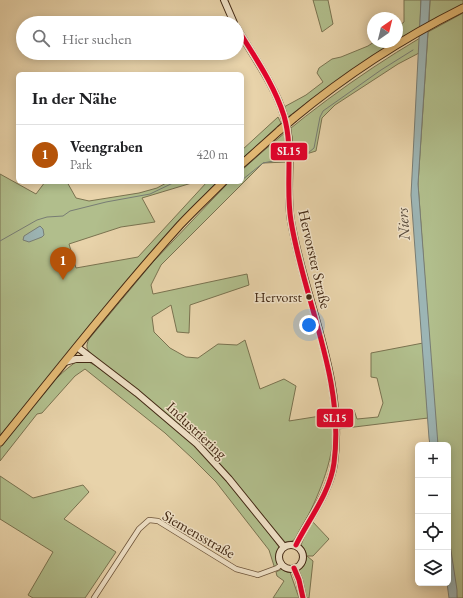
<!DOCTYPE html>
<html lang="de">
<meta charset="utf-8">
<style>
body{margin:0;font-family:"EB Garamond",serif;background:#f6f6f6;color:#202124}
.controls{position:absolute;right:12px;bottom:12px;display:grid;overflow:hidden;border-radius:6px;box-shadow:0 2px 10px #0003}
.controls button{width:36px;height:36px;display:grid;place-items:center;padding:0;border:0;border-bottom:1px solid #e0e0e0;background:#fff;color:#202124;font:20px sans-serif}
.compass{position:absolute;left:367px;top:12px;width:36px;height:36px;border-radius:50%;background:#fff;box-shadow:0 2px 10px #0003;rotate:35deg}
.you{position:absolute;left:309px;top:325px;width:14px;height:14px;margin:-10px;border:3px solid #fff;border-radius:50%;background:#1a73e8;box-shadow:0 0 0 6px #1a73e833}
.badge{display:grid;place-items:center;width:26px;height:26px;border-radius:50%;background:#b45309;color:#fff;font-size:13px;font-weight:700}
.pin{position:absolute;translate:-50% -33px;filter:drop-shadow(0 1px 2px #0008)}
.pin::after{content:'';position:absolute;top:21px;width:14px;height:12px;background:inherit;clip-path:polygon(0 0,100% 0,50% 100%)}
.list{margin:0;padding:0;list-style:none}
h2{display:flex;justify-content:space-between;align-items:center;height:52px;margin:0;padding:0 16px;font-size:17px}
h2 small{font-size:13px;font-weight:400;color:#757577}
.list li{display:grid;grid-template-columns:26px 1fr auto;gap:12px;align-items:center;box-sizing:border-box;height:60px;padding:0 16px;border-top:1px solid #e0e0e0}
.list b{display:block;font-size:15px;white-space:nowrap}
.list p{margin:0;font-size:13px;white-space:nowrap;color:#757577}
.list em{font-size:13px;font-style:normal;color:#757577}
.icon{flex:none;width:22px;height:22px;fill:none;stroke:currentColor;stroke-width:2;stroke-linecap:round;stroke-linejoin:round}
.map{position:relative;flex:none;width:463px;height:598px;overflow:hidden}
.search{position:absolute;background:#fff;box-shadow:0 2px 10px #0003;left:16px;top:16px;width:228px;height:44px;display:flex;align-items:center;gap:10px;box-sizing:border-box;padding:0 14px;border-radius:22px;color:#757577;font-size:15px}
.panel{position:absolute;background:#fff;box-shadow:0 2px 10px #0003;left:16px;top:72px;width:228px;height:112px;border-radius:6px}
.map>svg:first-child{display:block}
.green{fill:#b1be8c;stroke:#7a7350}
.water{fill:#9cb5b5;stroke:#787d74}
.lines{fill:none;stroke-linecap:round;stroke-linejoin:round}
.stream{stroke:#787d74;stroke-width:1}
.street-casing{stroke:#6c5339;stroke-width:6}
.secondary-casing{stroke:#422813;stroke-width:8}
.primary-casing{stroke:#422813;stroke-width:9}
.street{stroke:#f0e2c8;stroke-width:4.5}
.secondary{stroke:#f0e2c8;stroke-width:6}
.primary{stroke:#e4ba75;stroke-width:7}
.primary-bridge-casing{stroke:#422813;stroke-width:9;stroke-linecap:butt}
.primary-bridge{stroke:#e4ba75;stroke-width:7}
.bus-1-casing{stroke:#f0e2c8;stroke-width:8}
.bus-1{stroke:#e4002b;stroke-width:5}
.bus-dot{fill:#422813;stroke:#f0e2c8;stroke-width:1.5}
.labels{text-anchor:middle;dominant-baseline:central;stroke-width:3;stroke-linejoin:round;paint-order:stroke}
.bus-label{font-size:14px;fill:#422813;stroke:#f0e2c8;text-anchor:end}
.street-label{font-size:15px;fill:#422813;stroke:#f0e2c8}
.water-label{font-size:16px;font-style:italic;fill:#584b3c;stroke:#f0e2c8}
.line-badge{stroke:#f0e2c8;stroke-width:1.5}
.badge-label{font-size:11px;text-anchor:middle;font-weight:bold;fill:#fff}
</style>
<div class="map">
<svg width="463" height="598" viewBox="0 0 463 598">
<rect width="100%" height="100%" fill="#e8d3aa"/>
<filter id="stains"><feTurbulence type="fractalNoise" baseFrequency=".005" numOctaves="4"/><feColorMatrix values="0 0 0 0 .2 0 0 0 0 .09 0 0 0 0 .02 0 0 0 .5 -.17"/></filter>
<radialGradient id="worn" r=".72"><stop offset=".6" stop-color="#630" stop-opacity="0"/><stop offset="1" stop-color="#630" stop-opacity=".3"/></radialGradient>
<path class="green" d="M313,0H328L333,24L322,32Z
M404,0H421L420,27L397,41V27L404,22Z
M430,0H463V5L429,22Z
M463,13V598H457L448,531V445H438L436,434L418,184L428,32Z
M420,38L419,53L398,64L335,105L322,118L316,151L293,158L287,162L263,163L161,265L151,285L153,294L247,274L249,285L190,305L189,333L177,332L171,305L152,317L154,332L170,348L186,357L198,358L218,344L237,345L245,340L260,389L284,379L296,386L289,421L333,414C337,450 323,485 308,516C304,523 300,534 294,540C291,542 288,541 285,542L220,465L93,356C87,350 85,347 89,339L153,262L229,182H242V170C297,120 356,76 420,38Z
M374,42H396L328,87L288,117L284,107L306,95L323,82L317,73L319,68L332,59L341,57L368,46Z
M278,117L281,123L242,160V150Z
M0,174L36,194L45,182H67L76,198L89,201L139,193L157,188L168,182H195L142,198L155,222L121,227L69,244L76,268L138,257L207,182H218L142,263L0,436Z
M423,343L428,418L338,429L339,413L354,410L357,419L378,417L383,403L377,378L371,377V353Z
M79,360H85L96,366L143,400L195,445L252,511L279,547L276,557L279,566L275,569L269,550L216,482L192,458L165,433L85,369L75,376L42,413L37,414L0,461V448C23,419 49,379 79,360Z
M0,476L33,498L83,485L89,492L64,519L116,552L85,598H33L28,595L53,552L0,519Z
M311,520L329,539L313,556H307L313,561L309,598H304L299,570C308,563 309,553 301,545Z
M282,569L290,572L299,598H273L284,581L277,576L276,572Z"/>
<path class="water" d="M421,0H430L418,184L438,445H430L429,438L411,195Z
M40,226L43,229L44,235L42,237L29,242L23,240L24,236Z
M448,531L457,590V598H449L447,583Z"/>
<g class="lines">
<path class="stream" d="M295,157L308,153L314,148L320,117L323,111L381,70L413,50
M242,180L263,163L283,159
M0,241L37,220L47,217L63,216L70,211L106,202L150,194L175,182"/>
<g class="street-casing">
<path id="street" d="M94,598L139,529L149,520L158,521L236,569L258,575L277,568L282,564"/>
</g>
<g class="secondary-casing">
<path id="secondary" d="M224,0L234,23
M237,28C252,54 276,87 284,116C295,150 285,186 291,221C305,302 346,380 334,464C330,492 308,520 296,545
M77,347L137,393L197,444L229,479L284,547
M65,362L76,359H91
M279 557a12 12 0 1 1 24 0a12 12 0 1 1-24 0Z
M294,568L299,580L303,598"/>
</g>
<g class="primary-casing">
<path id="primary" d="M294,118C346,75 403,38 463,8
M242,164L280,130
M0,442C59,369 117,295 180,225C194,210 209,196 223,182"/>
</g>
<use href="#street" class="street"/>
<use href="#secondary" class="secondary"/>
<use href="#primary" class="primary"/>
<g class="primary-bridge-casing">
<path id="primary-bridge" d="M280,130L294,118"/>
</g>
<use href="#primary-bridge" class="primary-bridge"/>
<g class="bus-1-casing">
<path id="bus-1" d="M237,28C254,56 274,84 284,116C294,150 285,186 291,221C304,302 345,379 334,463C330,493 309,519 296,545
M294,568L299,580L303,598"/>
</g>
<use href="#bus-1" class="bus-1"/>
</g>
<circle class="bus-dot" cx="309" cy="297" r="3.5"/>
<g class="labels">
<g class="bus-label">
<text x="302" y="297">Hervorst</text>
</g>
<g class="street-label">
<text transform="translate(315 259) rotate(77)">Hervorster Straße</text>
<text transform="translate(197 430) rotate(43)">Industriering</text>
<text transform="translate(199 534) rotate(30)">Siemensstraße</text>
</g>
<g class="water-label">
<text transform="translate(403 224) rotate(-94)">Niers</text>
</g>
</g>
<g class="line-badge">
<rect x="270" y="142" width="38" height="19" rx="4" fill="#e4002b"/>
<rect x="316" y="408" width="38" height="20" rx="4" fill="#e4002b"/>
</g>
<g class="badge-label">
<text x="289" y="155">SL15</text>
<text x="335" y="422">SL15</text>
</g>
<rect width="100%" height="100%" filter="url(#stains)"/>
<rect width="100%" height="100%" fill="url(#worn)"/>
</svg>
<div class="controls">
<button>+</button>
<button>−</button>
<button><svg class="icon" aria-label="locate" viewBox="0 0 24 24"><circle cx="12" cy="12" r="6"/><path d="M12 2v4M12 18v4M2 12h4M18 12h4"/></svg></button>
<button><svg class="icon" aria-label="layers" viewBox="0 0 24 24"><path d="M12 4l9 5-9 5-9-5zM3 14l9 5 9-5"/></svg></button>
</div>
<svg class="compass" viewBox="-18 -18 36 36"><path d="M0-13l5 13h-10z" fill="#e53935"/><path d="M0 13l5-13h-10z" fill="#757577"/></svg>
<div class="you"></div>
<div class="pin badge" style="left:63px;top:280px">1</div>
<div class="search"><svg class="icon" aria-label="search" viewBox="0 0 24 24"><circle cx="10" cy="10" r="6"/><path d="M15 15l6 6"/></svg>Hier suchen</div>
<section class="panel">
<h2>In der Nähe<small></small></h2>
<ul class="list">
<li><span class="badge">1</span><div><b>Veengraben</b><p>Park</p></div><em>420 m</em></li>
</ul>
</section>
</div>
